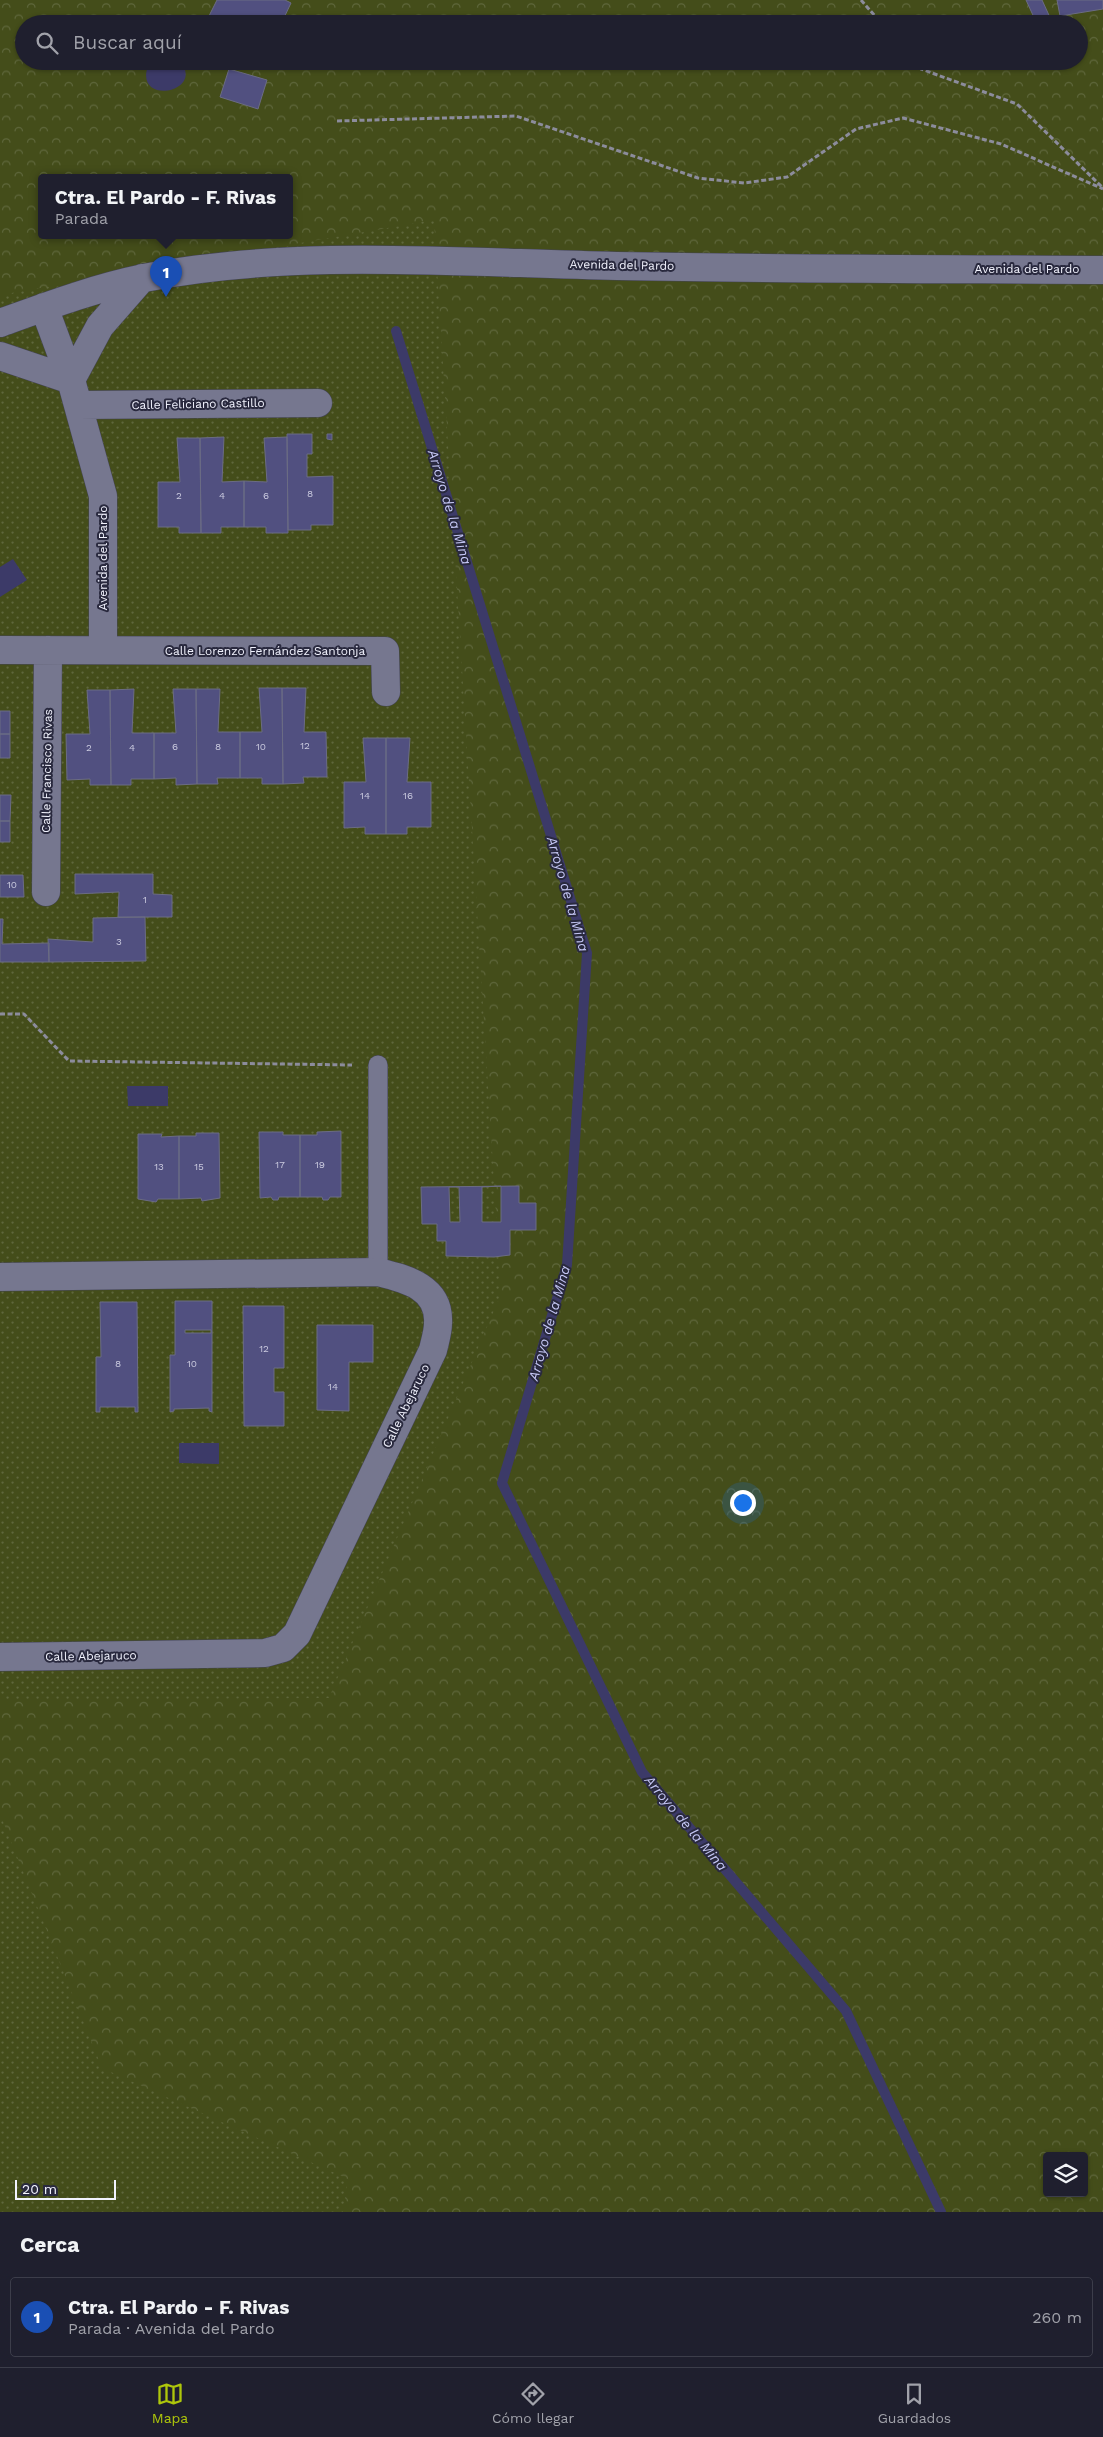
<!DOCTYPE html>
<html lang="es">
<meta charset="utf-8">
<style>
body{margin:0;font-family:"Work Sans",sans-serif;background:#2c2c3a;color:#f1f3f6}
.controls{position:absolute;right:15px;bottom:15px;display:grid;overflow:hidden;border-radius:5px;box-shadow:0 1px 4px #0004}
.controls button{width:45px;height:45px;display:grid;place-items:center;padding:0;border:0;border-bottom:1px solid #3c3d4a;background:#1f1f2e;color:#f1f3f6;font:25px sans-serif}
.scale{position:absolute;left:15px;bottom:12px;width:101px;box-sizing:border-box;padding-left:5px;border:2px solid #f2f3fe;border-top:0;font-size:14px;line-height:18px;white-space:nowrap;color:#f2f3fe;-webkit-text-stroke:4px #29293e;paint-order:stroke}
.you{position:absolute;left:742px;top:1502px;width:18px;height:18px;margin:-12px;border:4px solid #fff;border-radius:50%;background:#1a73e8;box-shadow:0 0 0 8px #1a73e833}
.badge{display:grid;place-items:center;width:32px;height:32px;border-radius:50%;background:#aec60b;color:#fff;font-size:16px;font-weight:700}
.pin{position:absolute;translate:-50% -41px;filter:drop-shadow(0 1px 2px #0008)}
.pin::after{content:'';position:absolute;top:26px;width:18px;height:15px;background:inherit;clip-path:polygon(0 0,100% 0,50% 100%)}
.popup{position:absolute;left:38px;top:174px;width:255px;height:65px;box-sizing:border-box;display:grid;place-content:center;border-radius:5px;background:#1f1f2e;filter:drop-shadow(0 1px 4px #0005);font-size:16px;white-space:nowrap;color:#a1a2aa}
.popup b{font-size:19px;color:#f1f3f6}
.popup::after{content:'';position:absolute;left:50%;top:100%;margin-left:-10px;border:10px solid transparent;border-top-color:#1f1f2e}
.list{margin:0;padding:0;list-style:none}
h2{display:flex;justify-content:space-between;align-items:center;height:65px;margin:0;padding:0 20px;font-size:21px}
h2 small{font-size:16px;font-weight:400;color:#a1a2aa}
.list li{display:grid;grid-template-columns:32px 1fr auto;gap:15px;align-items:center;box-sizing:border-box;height:80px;margin:0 10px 10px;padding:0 10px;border:1px solid #3c3d4a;border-radius:5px}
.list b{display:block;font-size:19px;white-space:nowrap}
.list p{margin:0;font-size:16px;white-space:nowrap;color:#a1a2aa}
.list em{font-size:16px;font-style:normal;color:#a1a2aa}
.icon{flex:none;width:28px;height:28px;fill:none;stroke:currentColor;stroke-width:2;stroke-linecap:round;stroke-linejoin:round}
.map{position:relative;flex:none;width:1103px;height:2212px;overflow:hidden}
.search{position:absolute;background:#1f1f2e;box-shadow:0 1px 4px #0004;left:15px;right:15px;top:15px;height:55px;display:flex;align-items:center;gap:12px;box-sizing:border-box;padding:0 18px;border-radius:28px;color:#a1a2aa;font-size:19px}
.sheet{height:155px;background:#1f1f2e}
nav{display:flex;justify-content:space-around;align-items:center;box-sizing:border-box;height:70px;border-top:1px solid #3c3d4a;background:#1f1f2e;font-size:14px;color:#a1a2aa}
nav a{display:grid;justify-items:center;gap:2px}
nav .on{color:#aec60b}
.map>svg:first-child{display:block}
.grass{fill:url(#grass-dots);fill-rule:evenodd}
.forest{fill:url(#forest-crowns);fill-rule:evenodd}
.water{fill:#3c3a68}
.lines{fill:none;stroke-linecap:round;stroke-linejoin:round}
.stream{stroke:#3c3a68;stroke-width:10}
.building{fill:#515080;stroke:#6b6c84;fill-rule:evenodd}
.lane-casing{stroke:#434455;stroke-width:20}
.street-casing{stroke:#434455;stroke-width:29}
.path{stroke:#8c8c9c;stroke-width:3;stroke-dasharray:5 2.5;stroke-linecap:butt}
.lane{stroke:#76778f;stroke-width:19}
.street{stroke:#76778f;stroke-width:28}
.labels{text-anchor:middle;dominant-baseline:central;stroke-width:4;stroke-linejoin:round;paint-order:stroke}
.number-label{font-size:10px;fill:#cacade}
.street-label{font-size:12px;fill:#f2f3fe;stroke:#29293e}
.water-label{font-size:14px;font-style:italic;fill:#c5c7f5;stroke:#29293e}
</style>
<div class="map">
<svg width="1103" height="2212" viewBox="0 0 1103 2212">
<defs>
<pattern id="grass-dots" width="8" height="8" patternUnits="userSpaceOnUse" patternTransform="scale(1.25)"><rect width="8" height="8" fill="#444d1a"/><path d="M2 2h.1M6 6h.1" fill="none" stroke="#5f673c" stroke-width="1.8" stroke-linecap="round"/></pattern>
<pattern id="forest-crowns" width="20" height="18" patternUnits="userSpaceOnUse" patternTransform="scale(1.25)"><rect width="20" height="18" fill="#444d1a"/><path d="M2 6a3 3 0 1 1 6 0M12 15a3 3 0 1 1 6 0" fill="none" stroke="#5f673c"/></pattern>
</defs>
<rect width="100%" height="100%" fill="#29293e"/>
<path class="grass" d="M0,0H1103V2212H0ZM24,24H1079V61H24ZM42,178H290V236H42ZM1047,2156H1084V2193H1047Z"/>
<path class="forest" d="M0,0H1103V2212H343L348,2179L102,2068L0,1814V1700L329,1698L501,1294L434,220L0,295ZM24,24H1079V61H24ZM42,178H290V236H42ZM1047,2156H1084V2193H1047Z"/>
<path class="water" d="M150,61H180C207,94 128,107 150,61Z
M13,559L27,580L0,597V567Z
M127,1086H168V1106H128Z
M179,1443H219V1464L179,1463Z"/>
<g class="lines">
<path class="stream" d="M396,331L587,953L567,1265L502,1483L642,1772L846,2011L941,2212"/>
</g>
<path class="building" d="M217,0H285L291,3L281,24H219L208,18Z
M1026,0H1042L1053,24H1037Z
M1057,0H1103V9L1060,16Z
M229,69L267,80L258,109L220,97Z
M287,434H312V454H307V477L333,476V525H311V530H288Z
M327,434H332V440L327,439Z
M224,437L222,482L244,481V527H221V533H201L200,438Z
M287,437L288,533H266V527H244V481L267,482L264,438Z
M177,438H200L201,533H179V527H158V482H180Z
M259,688H282L283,784H262V778H240V732H262Z
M282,688H306L304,732H326L327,777H303L304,783L283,784Z
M134,689L132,733H154V779H131V785H111L110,690Z
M173,689H196L197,784L176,785V778L154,779V733H176Z
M196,689H220L218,732H240V778H217L218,784H197Z
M87,690H110L111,785H90V779L67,780L66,734H90Z
M0,711H10V734H0Z
M0,734H10V758H0Z
M363,738H386V834H365V827L344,828V782H366Z
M386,738H410L407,782H431V827H407V834H386Z
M0,795H11L10,821H0Z
M0,821H10V842H0Z
M75,874H153V894L172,895V917H118L119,892L75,894Z
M0,875H23L24,897H0Z
M145,917L146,961L49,962L48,939L93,942V918Z
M0,919H3L2,944L49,943V962H0Z
M341,1131V1197H330L328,1200H323L322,1197H300V1135H317V1132Z
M259,1132H283V1135H300V1197H279L278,1200H273L271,1197L260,1198Z
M196,1133H219L220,1198L202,1201L201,1198L179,1199V1136H196Z
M138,1134H162L161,1137L179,1136V1199H158L156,1202L138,1199Z
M519,1186V1203H536V1230H510V1255L494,1257L446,1256V1241H437V1224H422L421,1187ZM501,1186V1222H482V1187ZM449,1187H459L460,1222H450Z
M175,1301H212V1412L209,1411V1408L174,1409V1411L170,1412V1355H175ZM185,1330H211V1333H185Z
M100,1302H137L138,1412H135V1407H100V1412H96V1357H101Z
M243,1306H284V1368H274V1392H284V1426H244Z
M317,1325H373V1362H349V1411L317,1410Z"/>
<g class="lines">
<g class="lane-casing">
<path id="lane" d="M378,1065V1272"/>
</g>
<g class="street-casing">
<path id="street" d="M44,307L71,380L103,496V650
M0,323C47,306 95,288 144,278C296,248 463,263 617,266C779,269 941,269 1103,270
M0,356L71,380
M71,380L100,326L142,278
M79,405L318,403
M0,650L385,651L386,692
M46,892L48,650
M0,1277L378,1272C406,1279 440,1287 438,1323C438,1332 435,1341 433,1350L297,1634L283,1648L265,1653L0,1657"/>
</g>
<path class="path" d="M861,0L882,24
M915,61L921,69L1017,104L1103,188
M337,121L516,116L698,178L744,183L787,177L856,129L903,118L1001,144L1103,189
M0,1014H24L69,1061L352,1065"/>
<use href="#lane" class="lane"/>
<use href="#street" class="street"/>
</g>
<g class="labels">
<g class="number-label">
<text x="310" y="493">8</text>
<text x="179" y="495">2</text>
<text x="222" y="495">4</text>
<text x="266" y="495">6</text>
<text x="305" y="745">12</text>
<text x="175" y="746">6</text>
<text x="218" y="746">8</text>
<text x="261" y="746">10</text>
<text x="89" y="747">2</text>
<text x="132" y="747">4</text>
<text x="365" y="795">14</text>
<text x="408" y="795">16</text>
<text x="12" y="884">10</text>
<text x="145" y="899">1</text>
<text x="119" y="941">3</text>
<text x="280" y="1164">17</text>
<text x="320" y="1164">19</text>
<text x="159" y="1166">13</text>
<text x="199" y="1166">15</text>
<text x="264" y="1348">12</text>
<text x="118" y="1363">8</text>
<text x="192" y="1363">10</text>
<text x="333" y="1386">14</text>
</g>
<g class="street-label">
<text transform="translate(622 265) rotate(1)">Avenida del Pardo</text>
<text x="1027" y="269">Avenida del Pardo</text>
<text transform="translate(198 404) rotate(-1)">Calle Feliciano Castillo</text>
<text transform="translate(103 558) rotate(-90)">Avenida del Pardo</text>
<text x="265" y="651">Calle Lorenzo Fernández Santonja</text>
<text transform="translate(47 771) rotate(-89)">Calle Francisco Rivas</text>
<text transform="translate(406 1406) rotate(-64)">Calle Abejaruco</text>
<text transform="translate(91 1656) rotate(-1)">Calle Abejaruco</text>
</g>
<g class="water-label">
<text transform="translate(450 507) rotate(73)">Arroyo de la Mina</text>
<text transform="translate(568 894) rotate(74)">Arroyo de la Mina</text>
<text transform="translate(549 1323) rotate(-74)">Arroyo de la Mina</text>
<text transform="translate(686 1823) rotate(50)">Arroyo de la Mina</text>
</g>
</g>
</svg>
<div class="controls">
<button><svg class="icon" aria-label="layers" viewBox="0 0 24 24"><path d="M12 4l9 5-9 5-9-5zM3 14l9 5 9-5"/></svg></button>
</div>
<div class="scale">20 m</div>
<div class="you"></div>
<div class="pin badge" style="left:166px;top:297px;background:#1a4fb4">1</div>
<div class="popup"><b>Ctra. El Pardo - F. Rivas</b>Parada</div>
<div class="search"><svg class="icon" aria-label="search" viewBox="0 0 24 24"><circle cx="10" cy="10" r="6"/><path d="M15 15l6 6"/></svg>Buscar aquí</div>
</div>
<section class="sheet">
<h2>Cerca<small></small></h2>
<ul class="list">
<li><span class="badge" style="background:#1a4fb4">1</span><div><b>Ctra. El Pardo - F. Rivas</b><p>Parada · Avenida del Pardo</p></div><em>260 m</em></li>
</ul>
</section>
<nav>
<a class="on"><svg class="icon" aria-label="map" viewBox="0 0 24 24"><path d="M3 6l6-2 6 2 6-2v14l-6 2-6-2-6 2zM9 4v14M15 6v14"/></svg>Mapa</a>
<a><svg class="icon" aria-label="directions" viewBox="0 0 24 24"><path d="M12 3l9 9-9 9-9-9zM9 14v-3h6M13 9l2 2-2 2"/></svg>Cómo llegar</a>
<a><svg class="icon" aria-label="saved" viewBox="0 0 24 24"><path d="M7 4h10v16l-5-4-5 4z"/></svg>Guardados</a>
</nav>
